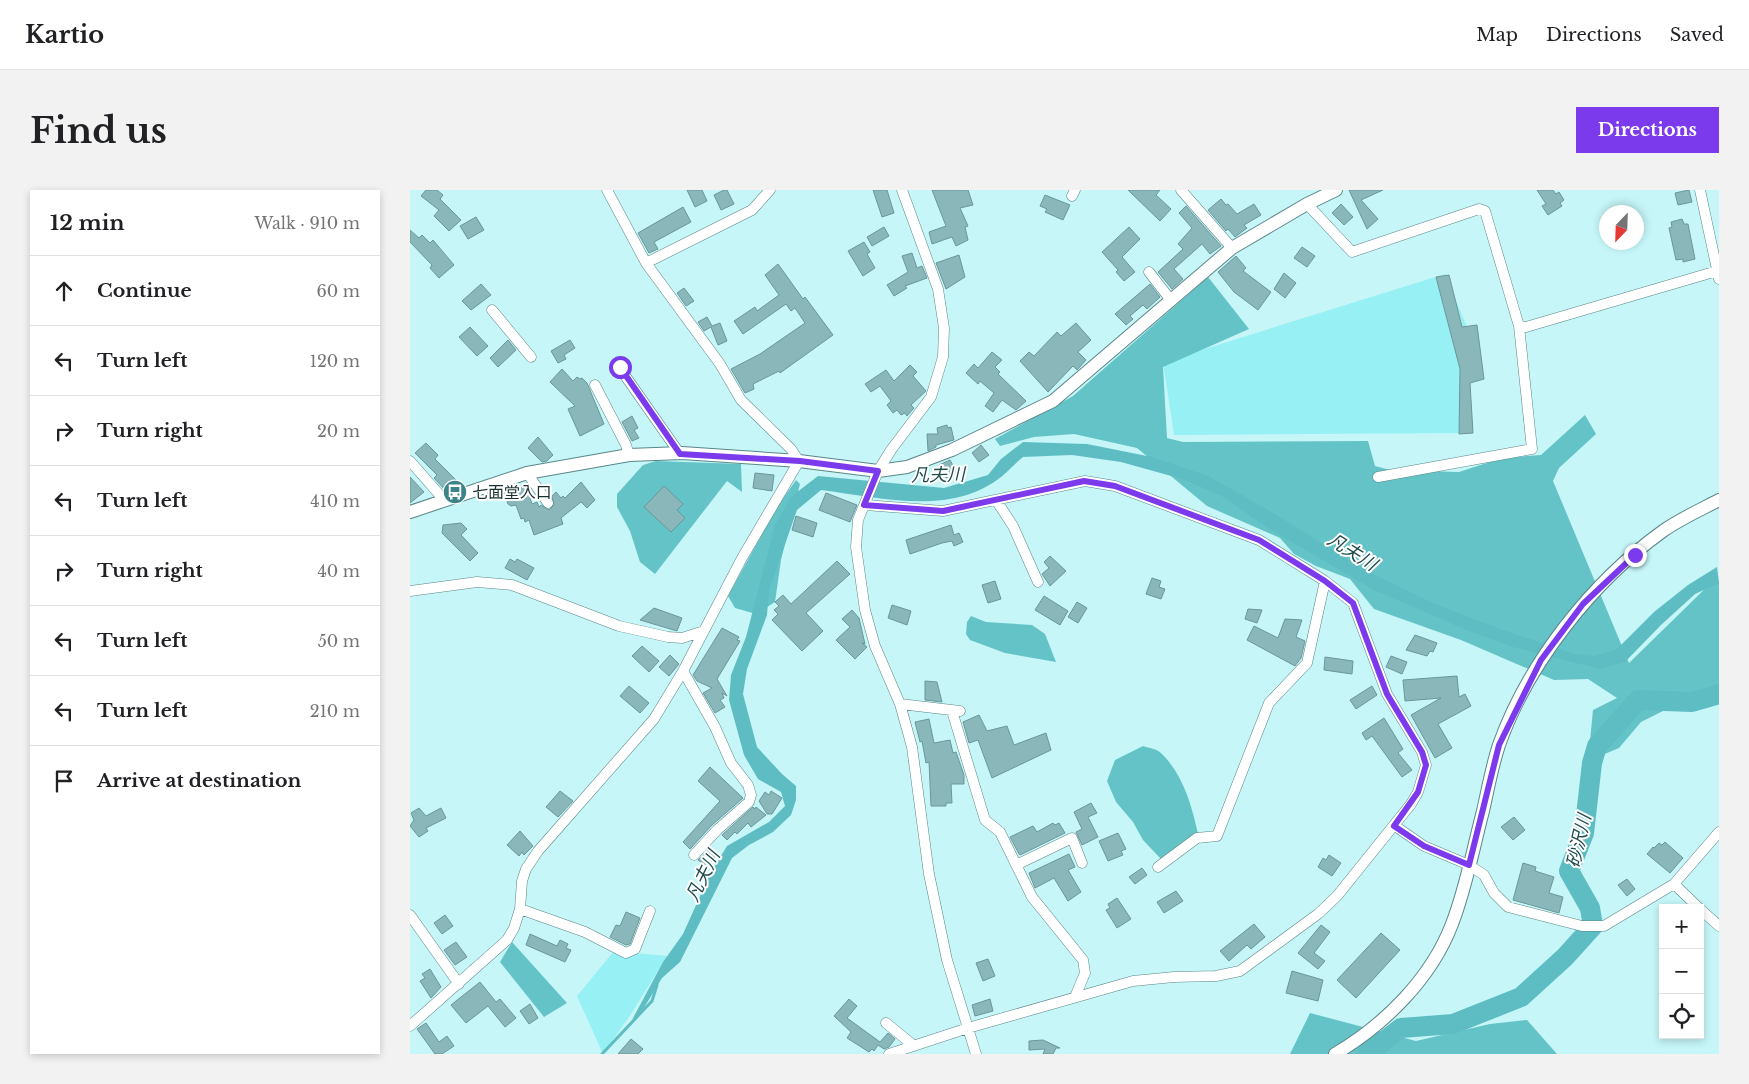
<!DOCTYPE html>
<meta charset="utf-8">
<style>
body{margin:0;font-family:"Libre Baskerville","Noto Sans JP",serif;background:#f2f2f2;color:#202124}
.controls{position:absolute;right:15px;bottom:15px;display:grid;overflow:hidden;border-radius:0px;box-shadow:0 2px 8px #0003}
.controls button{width:45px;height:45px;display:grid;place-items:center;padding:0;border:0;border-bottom:1px solid #e0e0e0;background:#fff;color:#202124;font:25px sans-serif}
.compass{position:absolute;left:1189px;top:15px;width:45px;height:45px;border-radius:50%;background:#fff;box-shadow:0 2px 8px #0003;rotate:203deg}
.stop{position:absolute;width:15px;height:15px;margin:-11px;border:4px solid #7c3aed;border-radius:50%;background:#fff}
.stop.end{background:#7c3aed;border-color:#fff;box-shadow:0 1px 5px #0008}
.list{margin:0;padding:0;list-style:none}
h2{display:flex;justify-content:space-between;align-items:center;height:65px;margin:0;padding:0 20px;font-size:21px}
h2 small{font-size:16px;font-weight:400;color:#757577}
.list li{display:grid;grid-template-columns:32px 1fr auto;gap:15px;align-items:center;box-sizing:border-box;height:70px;padding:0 20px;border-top:1px solid #e0e0e0}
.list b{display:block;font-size:19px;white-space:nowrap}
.list em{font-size:16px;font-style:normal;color:#757577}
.icon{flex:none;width:28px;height:28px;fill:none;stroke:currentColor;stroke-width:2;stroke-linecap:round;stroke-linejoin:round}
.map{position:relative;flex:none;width:1309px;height:864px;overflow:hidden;border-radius:0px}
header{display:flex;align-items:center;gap:30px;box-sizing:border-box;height:70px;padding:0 25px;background:#fff;border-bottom:1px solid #e0e0e0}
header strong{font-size:24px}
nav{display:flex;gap:28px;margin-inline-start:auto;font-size:18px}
.intro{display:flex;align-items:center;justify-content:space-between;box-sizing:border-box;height:120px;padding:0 30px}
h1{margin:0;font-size:35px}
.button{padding:12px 22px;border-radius:0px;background:#7c3aed;color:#fff;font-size:18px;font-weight:700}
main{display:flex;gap:30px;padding:0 30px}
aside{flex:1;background:#fff;border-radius:0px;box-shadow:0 2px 8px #0003}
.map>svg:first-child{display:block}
.green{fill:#97f0f4}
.forest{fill:#64c3c7}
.water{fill:#5ebdc2}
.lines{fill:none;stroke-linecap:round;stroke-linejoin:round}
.stream{stroke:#5ebdc2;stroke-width:3}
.river{stroke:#5ebdc2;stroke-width:20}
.building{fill:#8ab8ba;stroke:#6a9799}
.minor-casing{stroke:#5a8688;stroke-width:11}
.tertiary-casing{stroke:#5a8688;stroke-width:14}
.minor{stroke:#fff;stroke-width:10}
.tertiary{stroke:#fff;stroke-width:12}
.route{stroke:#7c3aed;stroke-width:6}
.labels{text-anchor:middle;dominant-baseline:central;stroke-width:4;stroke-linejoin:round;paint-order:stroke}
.poi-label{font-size:16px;fill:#1d3031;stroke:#fff;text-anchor:start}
.water-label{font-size:18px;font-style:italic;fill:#204c4e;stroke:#fff}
</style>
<header>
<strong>Kartio</strong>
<nav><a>Map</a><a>Directions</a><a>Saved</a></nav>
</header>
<div class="intro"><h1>Find us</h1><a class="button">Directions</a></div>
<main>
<aside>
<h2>12 min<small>Walk · 910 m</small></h2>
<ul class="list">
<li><svg class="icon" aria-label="ahead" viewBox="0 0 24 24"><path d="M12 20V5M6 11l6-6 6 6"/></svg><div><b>Continue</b></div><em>60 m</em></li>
<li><svg class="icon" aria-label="left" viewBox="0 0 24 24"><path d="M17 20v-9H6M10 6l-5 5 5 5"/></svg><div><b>Turn left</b></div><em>120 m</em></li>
<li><svg class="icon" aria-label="right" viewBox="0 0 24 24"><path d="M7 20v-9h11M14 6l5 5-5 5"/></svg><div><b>Turn right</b></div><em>20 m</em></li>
<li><svg class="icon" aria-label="left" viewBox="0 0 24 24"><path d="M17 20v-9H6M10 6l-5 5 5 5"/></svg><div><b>Turn left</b></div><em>410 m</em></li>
<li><svg class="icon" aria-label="right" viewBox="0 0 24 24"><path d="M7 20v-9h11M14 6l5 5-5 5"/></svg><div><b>Turn right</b></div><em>40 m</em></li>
<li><svg class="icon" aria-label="left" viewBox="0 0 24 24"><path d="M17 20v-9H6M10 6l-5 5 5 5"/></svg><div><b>Turn left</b></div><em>50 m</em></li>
<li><svg class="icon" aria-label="left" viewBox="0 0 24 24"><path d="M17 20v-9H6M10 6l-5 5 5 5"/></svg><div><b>Turn left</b></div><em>210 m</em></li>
<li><svg class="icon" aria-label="arrive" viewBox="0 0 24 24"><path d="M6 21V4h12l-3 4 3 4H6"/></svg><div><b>Arrive at destination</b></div></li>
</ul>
</aside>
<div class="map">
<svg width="1309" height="864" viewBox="0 0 1309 864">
<rect width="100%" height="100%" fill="#c6f6f8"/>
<path class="green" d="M1035,84L1057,137L1063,243L764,245L753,172Z
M204,761L257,766L221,824L193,864L167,806Z"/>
<path class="forest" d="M798,87L839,139L753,177L757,248L773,252L958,251L965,276L980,280L1049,282L1092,268L1131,265L1175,225L1186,244L1149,278L1143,291L1219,473L1303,391H1309V501L1273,511L1231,532L1209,558L1178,571L1183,520L1207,508L1178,489L1144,490L1051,450L964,419L940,389L906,376L884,364L870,348L797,316L727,258L664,244L624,247L590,256L585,249L663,206Z
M246,271L331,274L332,302L317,291L245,384L230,372L220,341L207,317V304L233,275Z
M386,290L390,294L371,370L365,412L346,424L325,418L318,406L367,317Z
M561,426L576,432L622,435L635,444L646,472L595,463L560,450L556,444L557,432Z
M733,556C739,558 747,559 751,563C773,584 782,616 788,644L751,669L733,650L723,632L706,612L697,591L705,570Z
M102,752L157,813L134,827L90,772Z
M900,823L1006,851L1080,834L1117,830L1147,864H880Z"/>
<path class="water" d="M613,252L677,254L742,267L798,286L860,321L955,380L1023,413L1090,439L1165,464L1183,466L1206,460L1244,422L1278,395L1307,377L1309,393L1285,404L1251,435L1215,472L1190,479L1103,457L1056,440L964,400L861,340L810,305L772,289L711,272L662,265L613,267C604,274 596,284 587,290C536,326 468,307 411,300L387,320L359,400L357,425L337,479L333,504L347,557L372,584L386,596V610L381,625L363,642L339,655L322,668L270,772L252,788L232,821L222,830L253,772L273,744L301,682L317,656L359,632L375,616L371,602L348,589L334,565L319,510L321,485L336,447L365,335L382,306L408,286L534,298L578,285L591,269Z"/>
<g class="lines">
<path class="stream" d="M192,864L242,811L247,795"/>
<path class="river" d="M957,864L991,838L1043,834L1111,807L1155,767L1183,736L1180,718L1159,681L1174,643L1182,573L1187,556L1228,510L1282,512L1309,504"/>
</g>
<path class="building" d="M16,0H27L33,5L30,9L51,30L39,41L24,26L29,20L11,6Z
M277,0H292L297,11L285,17Z
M314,0H317L324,14L311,20L304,5Z
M463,0H477L484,23L472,27Z
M522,0H558L563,15L550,18L558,36L555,37L558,50L546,56L542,47L522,54L519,42L536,36Z
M718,0H750L746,5L761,19L750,31Z
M939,0H973L951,10L968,29L957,39Z
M1127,0H1143L1146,4L1149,2L1154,10L1150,13L1152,16L1138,25L1132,16L1136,14Z
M1279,0L1282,12L1268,15L1265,3Z
M635,5L660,15L653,30L635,22L637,19L630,16Z
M811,9L816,15L818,14L827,24L844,14L851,25L834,35L837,38L825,47L818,39L816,41L798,20Z
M931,14L943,27L934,35L922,23Z
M776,16L811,56L800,64L792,54L764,79L773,89L762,99L748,82L773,59L768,54L782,38L769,23Z
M273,17L281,32L244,52L248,59L239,63L228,43Z
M66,27L74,40L58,49L50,36Z
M1272,29L1274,34H1278L1285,69L1273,72V69L1266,70L1259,38L1262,37L1261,32Z
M474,37L479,46L462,56L457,47Z
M719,37L730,49L712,67L725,82L714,91L706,82L708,80L692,62Z
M0,40L9,48L12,45L20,53L23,50L44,75L29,88L20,78L22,75L0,52Z
M454,52L460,62L457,64L465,78L453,86L438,61Z
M892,57L905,66L897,77L884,68Z
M502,63L507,78L512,76L517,88L495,96L497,98L484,106L477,95L498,82L492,66Z
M549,65L555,87L536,99L526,73Z
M826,66L836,78L833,81L861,102L848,120L824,102L808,82Z
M368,74L393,109L395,107L423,145L370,183L369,181L343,194L344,199L335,203L321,179L350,164L395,133L385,118L381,121L376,114L333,144L324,131L345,117L347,121L369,105L355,85Z
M874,83L886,93L875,108L864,99Z
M1039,85L1052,137L1067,135L1074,189L1060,193L1063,243L1049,244L1050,179L1026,87Z
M71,94L81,105L61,120L52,111Z
M740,94L750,107L737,119L733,115L720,126L723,129L716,135L705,124Z
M274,98L284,111L276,116L267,103Z
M297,127L302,136L310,133L317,151L308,155L301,137L294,141L288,132Z
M666,133L681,150L668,162L676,170L667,180L663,176L638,202L610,171L619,162L624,166L647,142L651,146Z
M60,137L78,156L67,166L49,147Z
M98,150L106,160L88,177L80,168Z
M160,150L165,158L154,165L156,169L148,173L141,161Z
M582,162L592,170L585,177L590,182L588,184L616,211L606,220L592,210L583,222L575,216L584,203L570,191L568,194L556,183L564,174L568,178Z
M500,175L507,182L503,186L516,201L501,215L504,218L497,226L495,223L491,225L487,220L483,223L477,215L481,211L470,196L461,202L455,194L476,180L484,191Z
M152,179L163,191L167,187L170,189L172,188L177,193L194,234L170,246L158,219L165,216L140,192Z
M222,226L228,238L224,240L229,248L222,251L212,232Z
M537,235L538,238L541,237L544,250L526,255V257L518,261L517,244H528L527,238Z
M128,247L143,265L137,271L132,272L118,258Z
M16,253L28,265L25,269L46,290L36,301L24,288L27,285L5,263Z
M571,255L579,265L569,272L562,263Z
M540,270L547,283L536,288L529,275Z
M345,283L364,285L362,301L343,298Z
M0,287L14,302L0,313Z
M171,292L185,310L177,318L171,312L151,328L153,334L124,345L119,330L115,332L114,328L111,329L106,315L101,316L98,314L94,302L116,296L122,314L127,312L129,317L131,315L139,320L144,315L142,306L146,302L151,308L153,306L155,308Z
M254,296L273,314L267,320L275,328L261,342L234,317Z
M416,303L447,315L440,332L409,320Z
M386,326L407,333L403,347L382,340Z
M51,333L57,339L51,345L68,363L60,371L32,343L33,335Z
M541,335L544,345L549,343L553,352L544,356L542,351L532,353L500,364L496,350Z
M640,366L656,381L640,396L632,384L639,378L634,372Z
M100,369L105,372L107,369L124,378L117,390L95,378Z
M427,371L440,384L396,423L413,441L392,461L362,430L368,424L364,420L369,416L365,412L373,405L381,414Z
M742,388L751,391L749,397L755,399L751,409L736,404Z
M585,391L591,409L578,413L572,395Z
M634,406L658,421L650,435L625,420Z
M667,412L677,418L668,433L658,427Z
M482,415L501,421L497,435L478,428Z
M244,418L272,428L267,441L230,430Z
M838,419L852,420L847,433L835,429Z
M442,420L449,428L455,454L452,453L457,457L445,469L426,450L440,437L432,429Z
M875,429L892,430L886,447L895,451L891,468L885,476L837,450L844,436L868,448Z
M312,438L329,447L327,450L330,451L307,489L317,506L312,503L314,508L310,510L315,517L305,523L293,503L302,498L287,491L283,485Z
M1005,445L1027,453L1023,462L1020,461L1017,466L996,460Z
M232,456L249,471L239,482L222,466Z
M260,465L269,474L259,486L249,477Z
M981,466L997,472L992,484L976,477Z
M915,467L943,471L942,484L914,480Z
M1047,486L1049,507L1055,504L1061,516L1028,534L1042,558L1025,568L1001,525L1031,508L995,511L993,490Z
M515,491L527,492L532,512L515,510Z
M219,496L239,513L230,523L210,506Z
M962,496L967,505L946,519L940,510Z
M569,525L577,541L597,536L604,555L636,543L641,560L582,588L568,550L559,553L553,532Z
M974,528L993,559L988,563L1002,580L992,587L962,546L956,550L952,543Z
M519,529L524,553L540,550L543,563L546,562L554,585V594H541L542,613H536V616H521L519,572L516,573L512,551L510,552L505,532Z
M300,577L333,608L302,635L280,659L273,652L310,611L288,591Z
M150,601L163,611L148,627L136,617Z
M361,601L372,608L362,624H357L349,611L355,602L359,605Z
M681,613L687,623L678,627L688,647L672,655L666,642L672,639L664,622Z
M343,617L345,619L346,617L356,625L341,637L338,633L327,644L325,642L317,650L312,645Z
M9,618L16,626L31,618L36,628L16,638L18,641L9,647L0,636L4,630L1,623Z
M1104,627L1115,640L1103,650L1091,637Z
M643,633L645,635L649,633L655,643L610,665L609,664L600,647L623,636L627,642Z
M110,641L123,656L114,665L112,662L109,666L97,655Z
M708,643L716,659L711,661L713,665L698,671L689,651Z
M1255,652L1273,668L1260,683L1237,664L1243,657L1244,658L1249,653L1252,655Z
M300,658L307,664L297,677L288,670Z
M659,664L665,677L658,680L671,702L658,711L644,688L625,698L619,683Z
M919,665L931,673L922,686L908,677L913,668L916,670Z
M1113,673L1126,677L1125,681L1144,687L1139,703L1153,707L1149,723L1103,710Z
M732,678L737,685L725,694L719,687Z
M1217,689L1225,699L1217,706L1208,695Z
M766,701L773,711L754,723L747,712Z
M707,708L721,729L707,738L696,720L700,718L698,714Z
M216,722L230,728L220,754L216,755L200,747L206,735L210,736Z
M35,725L43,736L32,744L24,733Z
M844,734L855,747L841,759L837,755L819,771L810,761Z
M911,735L920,742L904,763L915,771L908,779L888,763Z
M971,743L990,760L946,808L927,790Z
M120,744L147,756L150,750L158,754L156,758L161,760L155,772L116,755Z
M46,752L57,767L45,775L34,760Z
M578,769L585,786L573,791L566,773Z
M20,779L31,797L21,808L10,791L15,788L12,784Z
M882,781L913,790L908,811L876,803Z
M70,792L86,812L90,809L106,828L95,837L78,816L56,833L41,815Z
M439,809L447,816L437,828L470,852L478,843L485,849L479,857L474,859L468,855L464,861L462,859L459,862L437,848L441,842L424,826Z
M580,809L583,821L565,826L562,815Z
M120,814L128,828L119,834L110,821Z
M16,833L29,852L37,846L44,856L32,864H25L7,839Z
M221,849L233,859L228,864H208Z
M633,850L650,858H646L643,864H633L635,859L619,860V851Z"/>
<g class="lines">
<g class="minor-casing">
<path id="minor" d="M492,0L528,99L534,138L533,167L521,207L481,260L468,281L448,330L446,357L455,420L465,456L490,514L502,557L519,684L537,770L566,864
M771,0L822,58
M1290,0L1309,89
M662,6L665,0
M897,14L942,62L1069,19L1075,21L1109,136L1116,137L1307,81
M236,73L342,20L360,0
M739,82L760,109
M82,120L121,167
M209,177L270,264
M185,195L216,255L219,265
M0,271L35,311
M117,283L138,313
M968,287L1122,259L1109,136
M586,310L603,336L628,392
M455,315L533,321L675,291L705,296L849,350L915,391L943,413L977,504L1012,562L1016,575L1008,602L1001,614L927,706L908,724L830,781L806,786L764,787L723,791L558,838L479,864
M0,401L67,392L102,395L209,436L258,447L272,448L294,441
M273,481L305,537L321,573L338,595L341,605L339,612L307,640L284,665
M490,514L550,521
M542,521L575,630L590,642L622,707L673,770L675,783L665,807
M985,636L1014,656L1059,675L1074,685L1084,703L1098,717L1172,736H1194L1264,694L1309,642
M606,675L662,648L672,673
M748,677L787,648L807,646L859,513L897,473L915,391
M1264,694L1289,718
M110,719L175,742L216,763L225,759L240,721
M1290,719L1309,736
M0,725L49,794
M476,833L503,855
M0,836L97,750L104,738L110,719L112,691L116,679L128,661L244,529L273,481L332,368L389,271L381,259L331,210L310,174L236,73L197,0"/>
</g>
<g class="tertiary-casing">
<path id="tertiary" d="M0,322L117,283L219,265L272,263L389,271L468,281L497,277L542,260L643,211L822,58L897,14L926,0
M925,864C974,835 1021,789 1042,734C1056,698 1063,659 1073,621C1078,599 1082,576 1089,555C1118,473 1182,392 1253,341C1270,329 1290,320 1309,310"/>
</g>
<use href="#minor" class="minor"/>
<use href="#tertiary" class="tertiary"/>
</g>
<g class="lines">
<path class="route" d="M210,177L270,264L390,271L468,281L454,315L533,321L674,291L705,296L849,350L915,391L943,413L977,504L1012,562L1016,575L1008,602L984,636L1014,656L1059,675L1089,555L1131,470L1173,414L1225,365"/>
</g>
<defs>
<g id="bus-disc" transform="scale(1.25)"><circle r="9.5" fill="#3c8488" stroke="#fff"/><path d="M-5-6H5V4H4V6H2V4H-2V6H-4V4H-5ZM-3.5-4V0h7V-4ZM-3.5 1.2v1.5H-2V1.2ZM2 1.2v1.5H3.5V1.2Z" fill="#fff"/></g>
</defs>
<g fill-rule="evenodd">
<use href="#bus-disc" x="45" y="302"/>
</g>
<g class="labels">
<g class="poi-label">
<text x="62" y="302">七面堂入口</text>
</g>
<g class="water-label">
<text transform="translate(528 285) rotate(-1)">凡夫川</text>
<text transform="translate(942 362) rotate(32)">凡夫川</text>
<text transform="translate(1169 651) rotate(-77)">砂沢川</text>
<text transform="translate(293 686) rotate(-64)">凡夫川</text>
</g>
</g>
</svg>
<div class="controls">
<button>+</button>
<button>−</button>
<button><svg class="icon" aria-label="locate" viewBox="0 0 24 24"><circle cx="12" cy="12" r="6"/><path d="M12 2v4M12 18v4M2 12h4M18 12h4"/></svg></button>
</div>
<svg class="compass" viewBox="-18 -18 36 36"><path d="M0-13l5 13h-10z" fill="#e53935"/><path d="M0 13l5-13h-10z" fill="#757577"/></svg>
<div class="stop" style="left:210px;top:177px"></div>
<div class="stop end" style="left:1225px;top:365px"></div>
</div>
</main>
